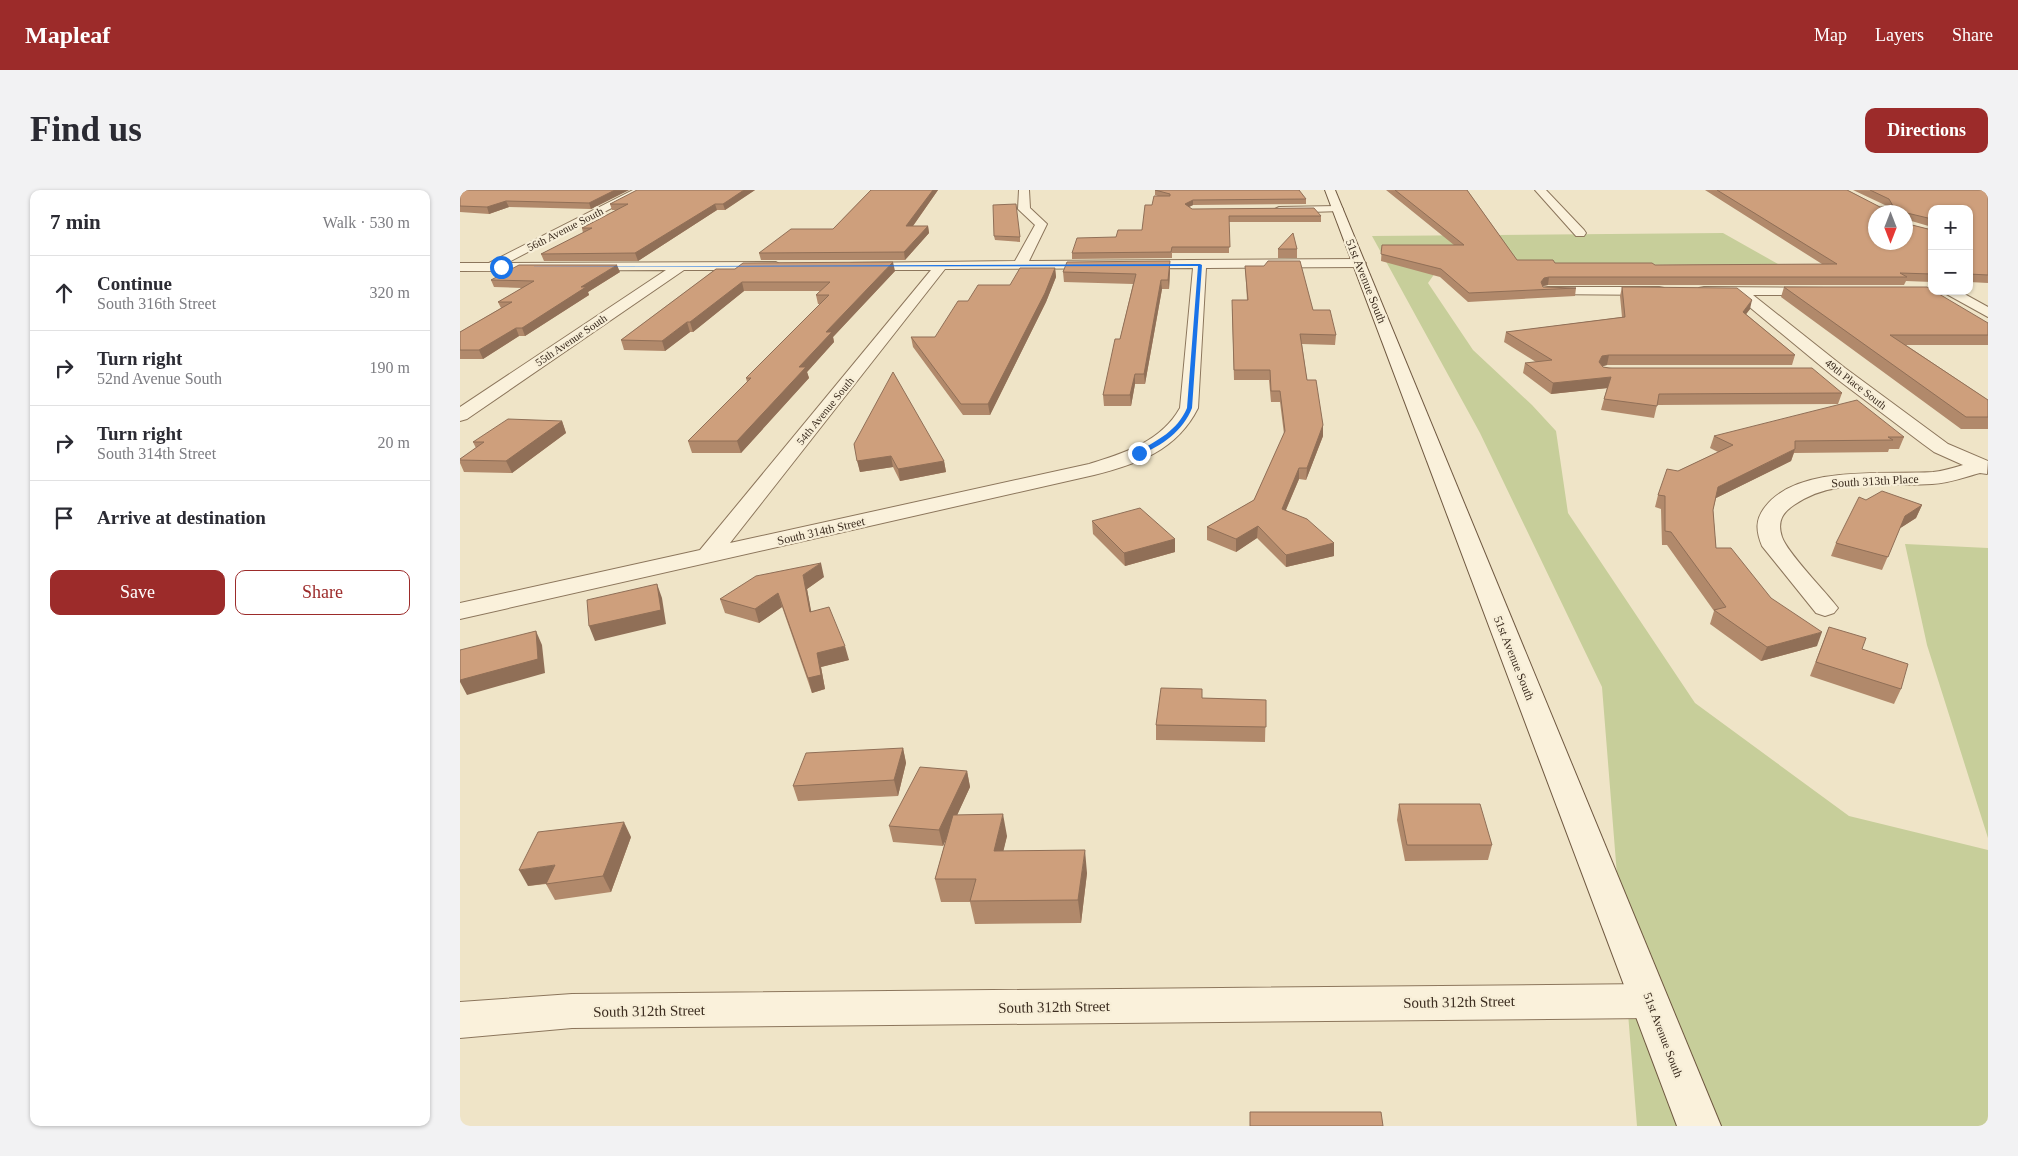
<!DOCTYPE html>
<meta charset="utf-8">
<style>
body{margin:0;font-family:Georgia,serif;background:#f2f2f3;color:#2b2b33}
.controls{position:absolute;right:15px;top:15px;display:grid;overflow:hidden;border-radius:10px;box-shadow:0 1px 4px #0004}
.controls button{width:45px;height:45px;display:grid;place-items:center;padding:0;border:0;border-bottom:1px solid #e1e1e2;background:#fff;color:#2b2b33;font:25px sans-serif}
.compass{position:absolute;left:1408px;top:15px;width:45px;height:45px;border-radius:50%;background:#fff;box-shadow:0 1px 4px #0004;rotate:180deg}
.stop{position:absolute;width:15px;height:15px;margin:-11px;border:4px solid #1a73e8;border-radius:50%;background:#fff}
.stop.end{background:#1a73e8;border-color:#fff;box-shadow:0 1px 5px #0008}
.list{margin:0;padding:0;list-style:none}
h2{display:flex;justify-content:space-between;align-items:center;height:65px;margin:0;padding:0 20px;font-size:21px}
h2 small{font-size:16px;font-weight:400;color:#7c7c81}
.list li{display:grid;grid-template-columns:32px 1fr auto;gap:15px;align-items:center;box-sizing:border-box;height:75px;padding:0 20px;border-top:1px solid #e1e1e2}
.list b{display:block;font-size:19px;white-space:nowrap}
.list p{margin:0;font-size:16px;white-space:nowrap;color:#7c7c81}
.list em{font-size:16px;font-style:normal;color:#7c7c81}
.actions{display:flex;gap:10px;padding:15px 20px}
.actions a{flex:1;padding:11px 0;border:1px solid #9c2b2a;border-radius:10px;text-align:center;font-size:18px;color:#9c2b2a}
.actions .main{background:#9c2b2a;color:#fff}
.icon{flex:none;width:28px;height:28px;fill:none;stroke:currentColor;stroke-width:2;stroke-linecap:round;stroke-linejoin:round}
.map{position:relative;flex:none;width:1528px;height:936px;overflow:hidden;border-radius:10px}
header{display:flex;align-items:center;gap:30px;box-sizing:border-box;height:70px;padding:0 25px;background:#9c2b2a;color:#fff}
header strong{font-size:24px}
nav{display:flex;gap:28px;margin-inline-start:auto;font-size:18px}
.intro{display:flex;align-items:center;justify-content:space-between;box-sizing:border-box;height:120px;padding:0 30px}
h1{margin:0;font-size:35px}
.button{padding:12px 22px;border-radius:10px;background:#9c2b2a;color:#fff;font-size:18px;font-weight:700}
main{display:flex;gap:30px;padding:0 30px}
aside{flex:1;background:#fff;border-radius:10px;box-shadow:0 1px 4px #0004}
.map>svg:first-child{display:block}
.green{fill:#c7ce9a}
.lines{fill:none;stroke-linecap:round;stroke-linejoin:round}
.minor-casing{stroke:#8c765c;stroke-width:2}
.secondary-casing{stroke:#6e573f;stroke-width:2}
.minor{fill:#faf1db;fill-rule:evenodd}
.secondary{fill:#faf1db;fill-rule:evenodd}
.wall{fill:#b1896b}
.shaded-wall{fill:#906f57}
.building{fill:#ce9f7c;stroke:#906f57;fill-rule:evenodd}
.route{fill:#1a73e8}
.labels{text-anchor:middle;dominant-baseline:central;stroke-width:4.5;stroke-linejoin:round;paint-order:stroke}
.far-street-label{font-size:11px;fill:#3c2d20;stroke:#f7eed7}
.street-label{font-size:12px;fill:#3c2d20;stroke:#f7eed7}
.near-street-label{font-size:15px;fill:#3c2d20;stroke:#f7eed7}
</style>
<header>
<strong>Mapleaf</strong>
<nav><a>Map</a><a>Layers</a><a>Share</a></nav>
</header>
<div class="intro"><h1>Find us</h1><a class="button">Directions</a></div>
<main>
<aside>
<h2>7 min<small>Walk · 530 m</small></h2>
<ul class="list">
<li><svg class="icon" aria-label="ahead" viewBox="0 0 24 24"><path d="M12 20V5M6 11l6-6 6 6"/></svg><div><b>Continue</b><p>South 316th Street</p></div><em>320 m</em></li>
<li><svg class="icon" aria-label="right" viewBox="0 0 24 24"><path d="M7 20v-9h11M14 6l5 5-5 5"/></svg><div><b>Turn right</b><p>52nd Avenue South</p></div><em>190 m</em></li>
<li><svg class="icon" aria-label="right" viewBox="0 0 24 24"><path d="M7 20v-9h11M14 6l5 5-5 5"/></svg><div><b>Turn right</b><p>South 314th Street</p></div><em>20 m</em></li>
<li><svg class="icon" aria-label="arrive" viewBox="0 0 24 24"><path d="M6 21V4h12l-3 4 3 4H6"/></svg><div><b>Arrive at destination</b></div></li>
</ul>
<div class="actions"><a class="main">Save</a><a>Share</a></div>
</aside>
<div class="map">
<svg width="1528" height="936" viewBox="0 0 1528 936">
<rect width="100%" height="100%" fill="#efe4c7"/>
<path class="green" d="M1263,43L1318,74L980,76L968,93L1013,160L1072,215L1096,241L1108,323L1235,513L1389,626L1528,660V936H1177L1142,497L1020,243L912,46Z
M1445,354L1528,358V648L1467,455Z"/>
<g class="lines">
<g class="minor-casing">
<path id="minor" d="M173,0H186L47,73L316,72L323,76L316,80H224L7,229L0,231V217L206,80L0,81V73H29Z
M559,0H569L570,18L587,34L569,71L899,69L906,73L899,77L746,78L738,218C717,260 678,274 634,285L0,429V413L240,360L471,80H396L389,76L391,73L555,71L575,35L558,19ZM733,78L720,218C701,252 664,263 629,274L270,353L485,79Z
M1075,0H1086L1124,40L1126,43L1124,46H1116Z
M877,16L881,17L883,19L881,21L819,23L813,20L819,17Z
M1088,97H1199L1204,98L1206,101L1204,104L1199,105L1083,104L1081,101L1083,98Z
M1244,97L1366,98L1368,101L1366,104L1361,105H1293L1385,178L1488,254L1528,271L1527,284L1520,283C1505,287 1489,293 1472,294C1426,297 1374,287 1334,315C1322,323 1317,332 1322,347C1327,362 1362,398 1374,413L1378,418L1374,423L1365,426L1356,423L1302,356C1296,341 1295,330 1305,317C1338,274 1425,285 1473,282C1483,281 1493,278 1503,275L1474,262L1463,254L1373,186L1275,105L1239,104L1237,101L1239,98Z
M1481,101H1499L1528,117V127Z
M1189,794L1203,799L1209,811L1203,823L1189,828L112,838L0,848V812L112,804Z"/>
</g>
<g class="secondary-casing">
<path id="secondary" d="M865,0H875L1261,936H1217Z"/>
</g>
<use href="#minor" class="minor"/>
<use href="#secondary" class="secondary"/>
</g>
<path class="wall" d="M0,0H169L131,19L49,17L29,24L0,22Z
M295,0L265,20H257L178,71H84L81,64L123,43L122,38L156,20H152L150,14Z
M411,0H478L453,36H468L469,43L445,70H301L299,63L373,39Z
M695,0L846,9V14L733,15L729,17L732,19L861,26V32H769V63H712V68L612,69V63L656,47L682,40L692,15L698,6L695,5Z
M926,0H1007L1057,70L1095,73L1195,75L1362,74L1245,0H1387L1420,17L1427,16L1393,0H1521L1528,2V93L1509,92V19H1472V37L1448,30V34L1472,40V92L1446,91L1444,95H1088L1083,96V97L1116,98L1115,106L1008,112L980,87L921,71L922,55H994Z
M534,46L560,47V52L535,50Z
M818,59H837V68H818Z
M785,76L853,120L876,145L875,155L842,154L847,190L863,235V246L846,290L839,289L826,320L874,353V366L826,377L797,348L776,362L747,350V337L794,310L824,244L820,212H811L809,190H774L772,119L787,110Z
M595,78L596,87L586,112L530,225H503L453,157L451,147H475L550,95Z
M256,79L435,81L373,147L374,152L347,182L349,188L281,263H232L228,251L287,192L286,188L360,114H358L356,105L360,101H284L233,142H230L205,161L164,160L161,150Z
M710,80L709,99H702L685,194H675L671,216H644L643,205L660,149L673,94L604,92L603,82Z
M160,82L128,102L129,105L65,146H59L23,169H0V142L41,118L38,112L62,98L34,97L31,90Z
M1162,97L1290,119L1286,124L1335,165L1332,175H1147L1142,176L1143,177L1382,203L1378,214L1197,215L1194,228L1141,220L1147,198L1091,204L1063,183L1065,173L1076,172L1044,152L1046,142L1162,127L1160,106Z
M1324,97L1528,133V155H1446L1528,210V239H1501L1321,107Z
M102,231L106,243L52,283L4,282L0,273V269L16,258L13,252Z
M1254,246L1444,247L1439,259H1429L1428,262L1334,263L1331,271L1256,308L1253,320L1256,358L1311,408L1357,456L1301,471L1250,434L1254,421L1207,355H1202L1201,319L1195,317L1198,305L1218,281L1258,262L1250,258Z
M394,254L484,271L486,282L440,291L433,277L400,282Z
M1406,310L1462,315L1456,328L1440,338L1422,380L1371,366L1376,353Z
M632,331L715,349V362L665,376L633,344Z
M364,387L347,399L351,422L389,470L361,477L365,499L352,503L322,417L299,433L265,423L260,409Z
M1369,437L1402,459L1441,499L1434,514L1350,486Z
M742,499V508L806,510L805,552L696,550V535Z
M443,558L446,573L438,606L338,611L333,596Z
M507,581L510,597L497,625L547,646L543,661L627,683L621,733L515,734L510,712H481L475,689L487,646L483,656L433,652L429,636Z
M939,614L1032,655L1028,670L945,671L937,630Z
M171,647L151,702L95,710L86,694L68,696Z"/>
<path class="shaded-wall" d="M155,0H169L131,19L129,13Z
M284,0H295L265,20L263,14Z
M473,0H478L448,43L446,36Z
M733,10V15L725,19V14Z
M46,11L49,17L29,24L27,17Z
M255,14L257,20L178,71L175,63Z
M468,36L469,43L445,70L444,62Z
M710,71V80L709,99L708,90Z
M433,72L435,81L373,147L374,152L347,182L349,188L281,263L277,251L339,177L366,142Z
M157,75L160,82L128,102L129,105L65,146L62,138L121,97Z
M595,78L596,87L586,112L530,225L528,214Z
M1089,87L1088,95L1083,96L1081,92L1084,88Z
M701,90L702,99L685,194L684,184Z
M282,92L284,101L233,142L230,132Z
M1292,110L1290,119L1280,132L1283,122Z
M227,132L230,142L205,161L202,151Z
M56,138L59,146L23,169L19,160Z
M1149,165L1147,175L1140,177L1139,172L1142,166Z
M675,184V194L671,216L670,205Z
M1151,187L1148,198L1091,204L1093,193Z
M102,231L106,243L52,283L46,271Z
M863,235V246L846,290L847,278Z
M1335,259L1331,271L1254,309L1258,297Z
M431,266L433,277L400,282L397,271Z
M484,271L486,282L440,291L438,279Z
M839,278V289L821,331L822,319Z
M1462,315L1456,328L1439,339L1445,326Z
M798,336L797,348L776,362V349Z
M715,349V362L665,376L664,363Z
M874,353V366L826,377V365Z
M361,373L364,387L347,399L354,436L350,422L343,385Z
M197,394L202,408L206,434L135,451L129,436Z
M318,403L322,417L299,433L295,419Z
M76,441L82,455L85,483L7,505L0,492V490Z
M1362,442L1357,456L1301,471L1307,457Z
M385,456L389,470L361,477L365,499L352,503L348,488L357,463Z
M443,558L446,573L438,606L434,590Z
M507,581L510,597L483,656L479,640Z
M543,624L547,646L538,684L534,661Z
M164,632L171,647L151,702L143,686Z
M625,660L627,683L621,733L618,710Z
M95,675L103,691L68,696L59,680Z"/>
<path class="building" d="M0,0H155L129,13L46,11L27,17L0,16Z
M177,0H284L263,14H255L175,63L81,64L132,38H122L168,14H150Z
M411,0H473L446,36H468L444,62L299,63L331,39H373Z
M695,0H839L846,9L733,10L725,14L732,19L854,18L861,26H769L770,57H712L711,62L612,63L617,48L656,47L658,40H682L685,15H692L694,6H710V4Z
M935,0H1007L1057,70H1093L1095,73H1192L1195,75L1377,74L1257,0H1387L1420,17L1433,16L1429,9L1410,0H1521L1528,2V85L1509,84V19H1472V29L1447,23L1448,34L1472,40V84L1440,83L1447,87H1089L1084,88L1081,92L1083,97L1116,98L1009,103L981,79L921,64L922,55H1004ZM1416,22H1446V52H1416Z
M556,14L560,47L534,46L533,15Z
M833,43L837,59H818Z
M710,71L708,90H701L684,184H675L670,205H643L655,149H660L676,84L603,82L607,72Z
M808,71H840L853,120H870L876,145L840,144L847,190H856L863,235L847,278H839L822,319L847,329L874,353L826,365L798,336L776,349L747,337L794,310L825,241L820,201H811L810,180H774L772,110H788L785,76H804Z
M433,72L366,142H372L339,177H346L277,251H228L291,188H286L369,105H356L370,92H282L230,132H227L202,151L161,150L256,79H275L283,73Z
M59,75H157L121,97H126L62,138H56L19,160H0V142L52,112H38L74,91L31,90Z
M560,78H595L585,103L528,214H501L451,147H475L498,111H508L518,95H550Z
M1162,97L1277,98L1292,110L1283,122L1335,165H1149L1142,166L1139,172L1143,177L1149,178H1352L1382,203L1199,204L1197,216L1144,209L1151,187L1093,193L1065,173L1092,170L1046,142L1165,127Z
M1324,97H1467L1472,100V101H1474L1528,133V145H1430L1528,210V227H1506Z
M433,182L484,271L438,279L431,266L397,271L394,254Z
M1397,210L1444,247H1428L1433,250L1335,251V259L1258,297L1253,320L1256,358H1271L1311,408L1362,442L1307,457L1254,420L1266,417L1211,342L1205,341V306L1198,305L1207,279L1218,281L1273,255L1254,246Z
M48,229L102,231L46,271L0,270V269L24,252H13Z
M1422,301L1462,315L1445,326L1428,367L1376,353L1399,307L1406,310Z
M680,318L715,349L664,363L632,331Z
M361,373L343,385L350,422L369,417L385,456L357,463L361,485L348,488L318,403L295,419L260,409L296,386Z
M197,394L201,420L129,436L127,410Z
M1369,437L1406,448L1402,459L1448,474L1441,499L1356,472Z
M76,441L78,469L0,490V460Z
M701,498L742,499V508L806,510V537L696,535Z
M443,558L434,590L333,596L346,563Z
M460,577L507,581L479,640L429,636Z
M939,614H1020L1032,655H947Z
M543,624L534,661L625,660L618,710L510,711L516,689H475L493,625Z
M164,632L143,686L86,694L95,675L59,680L78,642Z
M790,922H921L923,936H790Z"/>
<path class="route" d="M740,74L742,75L732,218C723,241 702,256 679,265L677,262C698,250 717,241 727,218L738,76L39,77Z"/>
<g class="labels">
<g class="far-street-label">
<text transform="translate(105 39) rotate(-27)">56th Avenue South</text>
<text transform="translate(111 150) rotate(-34)">55th Avenue South</text>
<text transform="translate(1396 194) rotate(38)">49th Place South</text>
<text transform="translate(365 221) rotate(-51)">54th Avenue South</text>
</g>
<g class="street-label">
<text transform="translate(906 91) rotate(68)">51st Avenue South</text>
<text transform="translate(1415 291) rotate(-3)">South 313th Place</text>
<text transform="translate(361 341) rotate(-13)">South 314th Street</text>
<text transform="translate(1054 468) rotate(68)">51st Avenue South</text>
<text transform="translate(1203 845) rotate(69)">51st Avenue South</text>
</g>
<g class="near-street-label">
<text transform="translate(999 812) rotate(-1)">South 312th Street</text>
<text transform="translate(594 817) rotate(-1)">South 312th Street</text>
<text transform="translate(189 821) rotate(-1)">South 312th Street</text>
</g>
</g>
</svg>
<div class="controls">
<button>+</button>
<button>−</button>
</div>
<svg class="compass" viewBox="-18 -18 36 36"><path d="M0-13l5 13h-10z" fill="#e53935"/><path d="M0 13l5-13h-10z" fill="#7c7c81"/></svg>
<div class="stop" style="left:41px;top:77px"></div>
<div class="stop end" style="left:679px;top:263px"></div>
</div>
</main>
